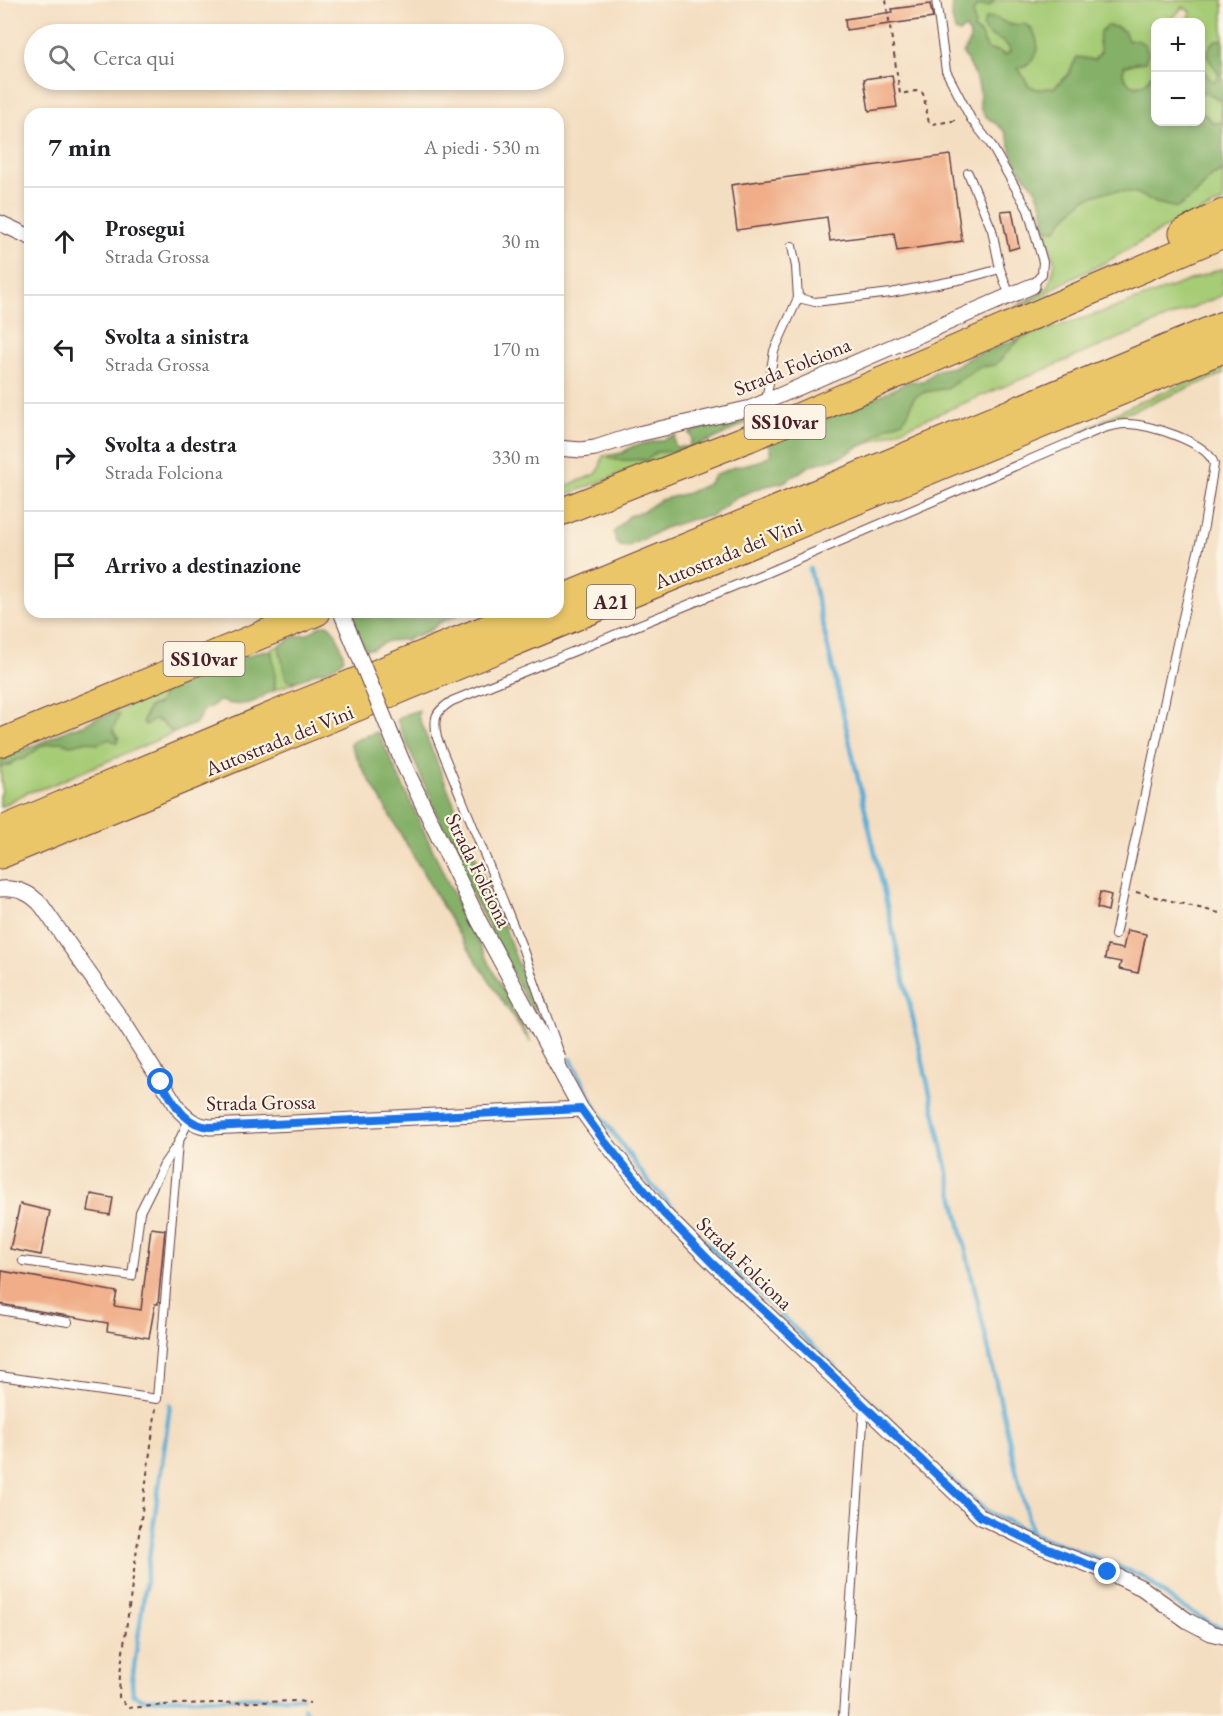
<!DOCTYPE html>
<html lang="it">
<meta charset="utf-8">
<style>
body{margin:0;font-family:"EB Garamond",serif;background:#f6f6f6;color:#202124}
.controls{position:absolute;right:18px;top:18px;display:grid;overflow:hidden;border-radius:12px;box-shadow:0 3px 9px #0003}
.controls button{width:54px;height:54px;display:grid;place-items:center;padding:0;border:0;border-bottom:2px solid #e0e0e0;background:#fff;color:#202124;font:30px sans-serif}
.stop{position:absolute;width:18px;height:18px;margin:-14px;border:4px solid #1a73e8;border-radius:50%;background:#fff}
.stop.end{background:#1a73e8;border-color:#fff;box-shadow:0 2px 6px #0008}
.list{margin:0;padding:0;list-style:none}
h2{display:flex;justify-content:space-between;align-items:center;height:78px;margin:0;padding:0 24px;font-size:26px}
h2 small{font-size:20px;font-weight:400;color:#757577}
.list li{display:grid;grid-template-columns:39px 1fr auto;gap:18px;align-items:center;box-sizing:border-box;height:108px;padding:0 24px;border-top:2px solid #e0e0e0}
.list b{display:block;font-size:22px;white-space:nowrap}
.list p{margin:0;font-size:20px;white-space:nowrap;color:#757577}
.list em{font-size:20px;font-style:normal;color:#757577}
.icon{flex:none;width:33px;height:33px;fill:none;stroke:currentColor;stroke-width:2;stroke-linecap:round;stroke-linejoin:round}
.map{position:relative;flex:none;width:1223px;height:1716px;overflow:hidden}
.search{position:absolute;background:#fff;box-shadow:0 3px 9px #0003;left:24px;top:24px;width:540px;height:66px;display:flex;align-items:center;gap:15px;box-sizing:border-box;padding:0 21px;border-radius:33px;color:#757577;font-size:22px}
.panel{position:absolute;background:#fff;box-shadow:0 3px 9px #0003;left:24px;top:108px;width:540px;height:510px;border-radius:18px}
.map>svg:first-child{display:block}
.green{fill:#a6cc76;stroke:#787650;stroke-width:1.5}
.forest{fill:#84b067;stroke:#676849;stroke-width:1.5}
.lines{fill:none;stroke-linecap:round;stroke-linejoin:round}
.stream{stroke:#5aadd5;stroke-width:4.5}
.building{fill:#f0ad87}
.lane-casing{stroke:#643c42;stroke-width:10}
.street-casing{stroke:#643c42;stroke-width:17}
.highway-casing{stroke:#643c42;stroke-width:29}
.path{stroke:#643c42;stroke-width:2;stroke-dasharray:4.5 4.5;stroke-linecap:butt}
.lane{stroke:#fff;stroke-width:8}
.street{stroke:#fff;stroke-width:15}
.highway{stroke:#ebc669;stroke-width:27}
.street-bridge-casing{stroke:#643c42;stroke-width:17;stroke-linecap:butt}
.street-bridge{stroke:#fff;stroke-width:15}
.route{stroke:#1a73e8;stroke-width:8}
.labels{text-anchor:middle;dominant-baseline:central;stroke-width:4.5;stroke-linejoin:round;paint-order:stroke}
.shield{fill:#fcf5e5;stroke:#7f5f63;stroke-width:1.5}
.shield-label{font-size:20px;font-weight:bold;fill:#4a1f2b}
.street-label{font-size:21px;fill:#4a1f2b;stroke:#fcf5e5}
</style>
<div class="map">
<svg width="1223" height="1716" viewBox="0 0 1223 1716">
<rect width="100%" height="100%" fill="#fcf5e5"/>
<filter id="ink" filterUnits="userSpaceOnUse"><feTurbulence type="fractalNoise" baseFrequency=".0167" numOctaves="2"/><feDisplacementMap in="SourceGraphic" scale="12" xChannelSelector="R" yChannelSelector="G"/><feConvolveMatrix kernelMatrix="1 2 1 2 8 2 1 2 1" color-interpolation-filters="sRGB"/></filter>
<filter id="wash" filterUnits="userSpaceOnUse"><feTurbulence type="fractalNoise" baseFrequency=".008" numOctaves="4" result="noise"/><feDisplacementMap in="SourceGraphic" scale="24" xChannelSelector="R" yChannelSelector="G"/><feGaussianBlur stdDeviation="1.35" result="paint"/><feColorMatrix in="noise" values="0 0 0 0 0 0 0 0 0 0 0 0 0 0 0 0 0 1.4 0 .05"/><feComposite in="paint" operator="in"/></filter>
<g filter="url(#wash)">
<rect width="100%" height="100%" fill="#f4dec1"/>
<path class="green" d="M995,0H1223V40H1216L1219,74L1215,83L1208,77L1201,68L1200,22H1188L1191,12L1183,7L1169,22H1156L1155,77L1151,75L1146,83L1136,86L1128,83L1123,75L1124,67L1135,63L1145,62L1128,41L1099,42L1101,52L1094,60L1077,57L1068,75L1054,88L1044,89H1036L1028,85L1018,68L1028,64L1019,25L1008,24L992,37C1000,39 1010,41 1010,51L1006,55L996,50H987L979,32L974,30L975,24L972,16L975,8L980,5L989,6Z
M1200,92L1212,95L1221,101L1222,123H1213L1201,111Z
M1223,171V202L1161,230L1108,261L1059,285L1050,292L1034,300L1013,309L1049,287L1055,263L1045,229L1055,230C1064,219 1073,207 1085,199C1099,190 1124,188 1139,194C1145,197 1151,200 1156,203L1204,184L1212,176Z
M1223,268V295L866,444L887,427L898,423L909,412L912,401L916,396L925,392L947,388L979,367L995,365L1021,338L1109,310Z
M1223,368V374L1078,433L1137,403Z
M668,451H682L558,498V489L596,474L599,470L603,456L620,454L613,455L646,461L656,452Z
M280,645C278,654 286,665 285,674L295,682L275,690C275,677 275,661 267,651Z
M165,689L168,690L162,695L159,703L149,707L143,719L145,725L155,719C163,723 168,728 176,732L47,787L26,793L0,807V796L2,790L0,767L10,765L15,760L43,745L61,742L71,745L88,741L96,744L108,739L118,738L112,730L119,715L108,714Z"/>
<path class="forest" d="M953,0H995L989,6H977L973,13L975,24L974,30L981,35L988,50L999,51L1003,55H1006L1010,51V49C1002,34 975,39 986,18C996,16 1000,20 1008,24C1015,27 1020,22 1026,25C1037,30 1041,50 1034,58C1030,64 1024,66 1018,68L1028,85L1036,89L1054,88L1068,75L1077,57L1094,60L1101,52L1099,42L1100,32L1107,26L1117,27L1125,32L1128,41L1137,39L1145,45L1148,53L1145,62L1135,63L1124,66L1123,75L1128,83L1136,86L1146,83L1151,75L1155,77L1156,122H1200L1201,111L1213,123H1222L1221,101L1212,95L1201,92L1200,68L1208,77L1215,82L1219,74L1207,56L1210,46L1216,40H1223V171L1212,176L1195,195L1177,208L1156,203L1137,193L1117,191L1105,192L1085,199L1070,212L1055,230L1045,229C1044,215 1043,202 1035,189C1029,180 1021,173 1016,163C1011,153 1010,141 1005,132C998,123 986,120 981,110C978,102 981,95 979,87C976,79 968,60 963,54C966,45 976,38 965,28L959,33L955,31L952,18Z
M1021,338L995,365L979,367L947,388L925,392L916,396L912,401L909,412L903,421L887,427L866,444L856,448L843,456L811,465L784,482L762,487L737,497L712,516L689,520L662,529L648,537L626,547L621,546L616,543L614,532L629,516L645,510L660,500L688,493L708,484L715,475L731,468L763,460L771,454L768,443L837,414L845,412L910,381L922,382L937,370L953,367L976,354Z
M773,410L714,439L682,451L656,452L648,460C635,458 621,463 609,458L612,455L622,453L633,446L662,440L675,435L674,442L676,447H689L692,438L689,433L711,425Z
M359,612H464L439,623L431,630L406,640L388,641L372,649H365L359,637L357,629L352,622V616Z
M321,625H329C338,634 341,647 344,658C340,664 330,669 323,671C321,672 316,672 314,673C305,678 298,683 287,680C285,675 279,650 280,645L297,636L308,634Z
M264,650L272,652L275,678L274,691C265,693 260,700 252,702C247,704 238,705 233,704C227,704 224,701 219,701L215,704L204,710L195,724L176,732L170,731L164,724L156,719L145,725L143,722L149,707L158,705L164,693L178,683L193,678L206,676L241,658Z
M419,710L418,716L505,928L543,1033L465,880L397,720L406,714Z
M112,713L119,715L113,730L118,738L117,743L109,739L98,744L88,741L71,745L61,742L43,745L24,759L16,760L9,765L0,767V759L33,746L70,729L86,724L96,718Z
M378,732L449,885L493,971L531,1042L524,1034L458,933L360,764L350,743L363,737Z"/>
<g class="lines">
<path class="stream" d="M810,569L1020,1487L1032,1533
M571,1059L597,1110L647,1180L698,1235L880,1411
M170,1405L132,1682L133,1694L142,1699L302,1697
M949,1477L988,1512L1032,1533L1142,1576L1173,1601L1211,1624L1223,1628
M304,1708L308,1716"/>
</g>
<g id="blocks">
<path class="building" d="M930,4L933,18L846,30L845,19L893,12L892,9Z
M892,75L897,107L869,111L864,79Z
M950,155L962,241L897,251L894,233L830,241L827,217L737,230L731,185Z
M1012,210L1019,247L1009,250L1001,211Z
M1100,892L1111,895L1108,911L1097,908Z
M1127,930L1146,934L1138,973L1119,969L1121,962L1105,959L1107,946L1123,949Z
M91,1194L113,1198L110,1215L88,1211Z
M20,1204L50,1211L41,1255L10,1249Z
M151,1228L165,1230L158,1304H155L149,1338L107,1331L108,1323L0,1304L2,1271L117,1292L114,1306L141,1310Z"/>
</g>
</g>
<g filter="url(#ink)">
<use href="#blocks" fill-opacity="0" stroke="#643c42" stroke-width="1.5"/>
<g class="lines">
<g class="lane-casing">
<path id="lane" d="M936,0L946,71L971,119L990,143L1028,210L1043,262L1042,274L1032,286
M968,173L992,230L1000,269L1010,296
M798,298L815,302L891,293L963,279L1000,269
M766,401L774,351L798,298L796,267L792,246
M562,1066L561,1057L522,947L437,738C433,717 435,712 452,701L766,573L1078,439C1093,432 1110,424 1127,424C1149,424 1208,442 1214,464L1204,526L1178,639L1115,935
M23,1261L132,1276L140,1212L164,1164L177,1145
M0,1310L68,1322
M0,1376L157,1399L178,1143L189,1120
M843,1716L864,1408"/>
</g>
<g class="street-casing">
<path id="street" d="M0,223L30,237
M558,448L581,450L595,448L638,434L751,408L1032,286
M402,761L479,921L581,1109L602,1138L664,1214L713,1263L981,1517L1043,1547L1108,1572L1142,1588L1188,1621L1211,1633L1223,1636
M0,889C18,888 30,892 42,906L126,1026L180,1111C189,1120 197,1126 210,1127L581,1109"/>
</g>
<g class="highway-casing">
<path id="highway" d="M1183,233L1223,213
M558,513L749,438L1223,234
M558,600L1223,325
M0,743L317,612
M0,831L288,709L528,612
M0,855L1223,349"/>
</g>
<path class="path" d="M886,0L900,94L916,91L923,93L929,123L933,124L959,120
M1136,892L1223,914
M156,1408L120,1674L119,1697L128,1708L178,1704L298,1701L310,1703"/>
<use href="#lane" class="lane"/>
<use href="#street" class="street"/>
<use href="#highway" class="highway"/>
<g class="street-bridge-casing">
<path id="street-bridge" d="M341,612L402,761"/>
</g>
<use href="#street-bridge" class="street-bridge"/>
</g>
</g>
<g class="lines" filter="url(#ink)">
<path class="route" d="M161,1082C174,1102 183,1125 210,1127L581,1109L602,1138L664,1214L712,1263L790,1335L981,1517L1043,1547L1108,1572"/>
</g>
<g class="labels">
<g class="shield">
<rect x="744.5" y="405" width="81" height="34" rx="4.5"/>
<rect x="587" y="585" width="48" height="34" rx="4.5"/>
<rect x="163.5" y="642" width="81" height="34" rx="4.5"/>
</g>
<g class="shield-label">
<text x="785" y="422">SS10var</text>
<text x="611" y="602">A21</text>
<text x="204" y="659">SS10var</text>
</g>
<g class="street-label">
<text transform="translate(792 366) rotate(-22)">Strada Folciona</text>
<text transform="translate(728 553) rotate(-22)">Autostrada dei Vini</text>
<text transform="translate(279 740) rotate(-22)">Autostrada dei Vini</text>
<text transform="translate(479 870) rotate(64)">Strada Folciona</text>
<text transform="translate(261 1102) rotate(-1)">Strada Grossa</text>
<text transform="translate(745 1263) rotate(44)">Strada Folciona</text>
</g>
</g>
</svg>
<div class="controls">
<button>+</button>
<button>−</button>
</div>
<div class="stop" style="left:161px;top:1082px"></div>
<div class="stop end" style="left:1108px;top:1572px"></div>
<div class="search"><svg class="icon" aria-label="search" viewBox="0 0 24 24"><circle cx="10" cy="10" r="6"/><path d="M15 15l6 6"/></svg>Cerca qui</div>
<section class="panel">
<h2>7 min<small>A piedi · 530 m</small></h2>
<ul class="list">
<li><svg class="icon" aria-label="ahead" viewBox="0 0 24 24"><path d="M12 20V5M6 11l6-6 6 6"/></svg><div><b>Prosegui</b><p>Strada Grossa</p></div><em>30 m</em></li>
<li><svg class="icon" aria-label="left" viewBox="0 0 24 24"><path d="M17 20v-9H6M10 6l-5 5 5 5"/></svg><div><b>Svolta a sinistra</b><p>Strada Grossa</p></div><em>170 m</em></li>
<li><svg class="icon" aria-label="right" viewBox="0 0 24 24"><path d="M7 20v-9h11M14 6l5 5-5 5"/></svg><div><b>Svolta a destra</b><p>Strada Folciona</p></div><em>330 m</em></li>
<li><svg class="icon" aria-label="arrive" viewBox="0 0 24 24"><path d="M6 21V4h12l-3 4 3 4H6"/></svg><div><b>Arrivo a destinazione</b></div></li>
</ul>
</section>
</div>
